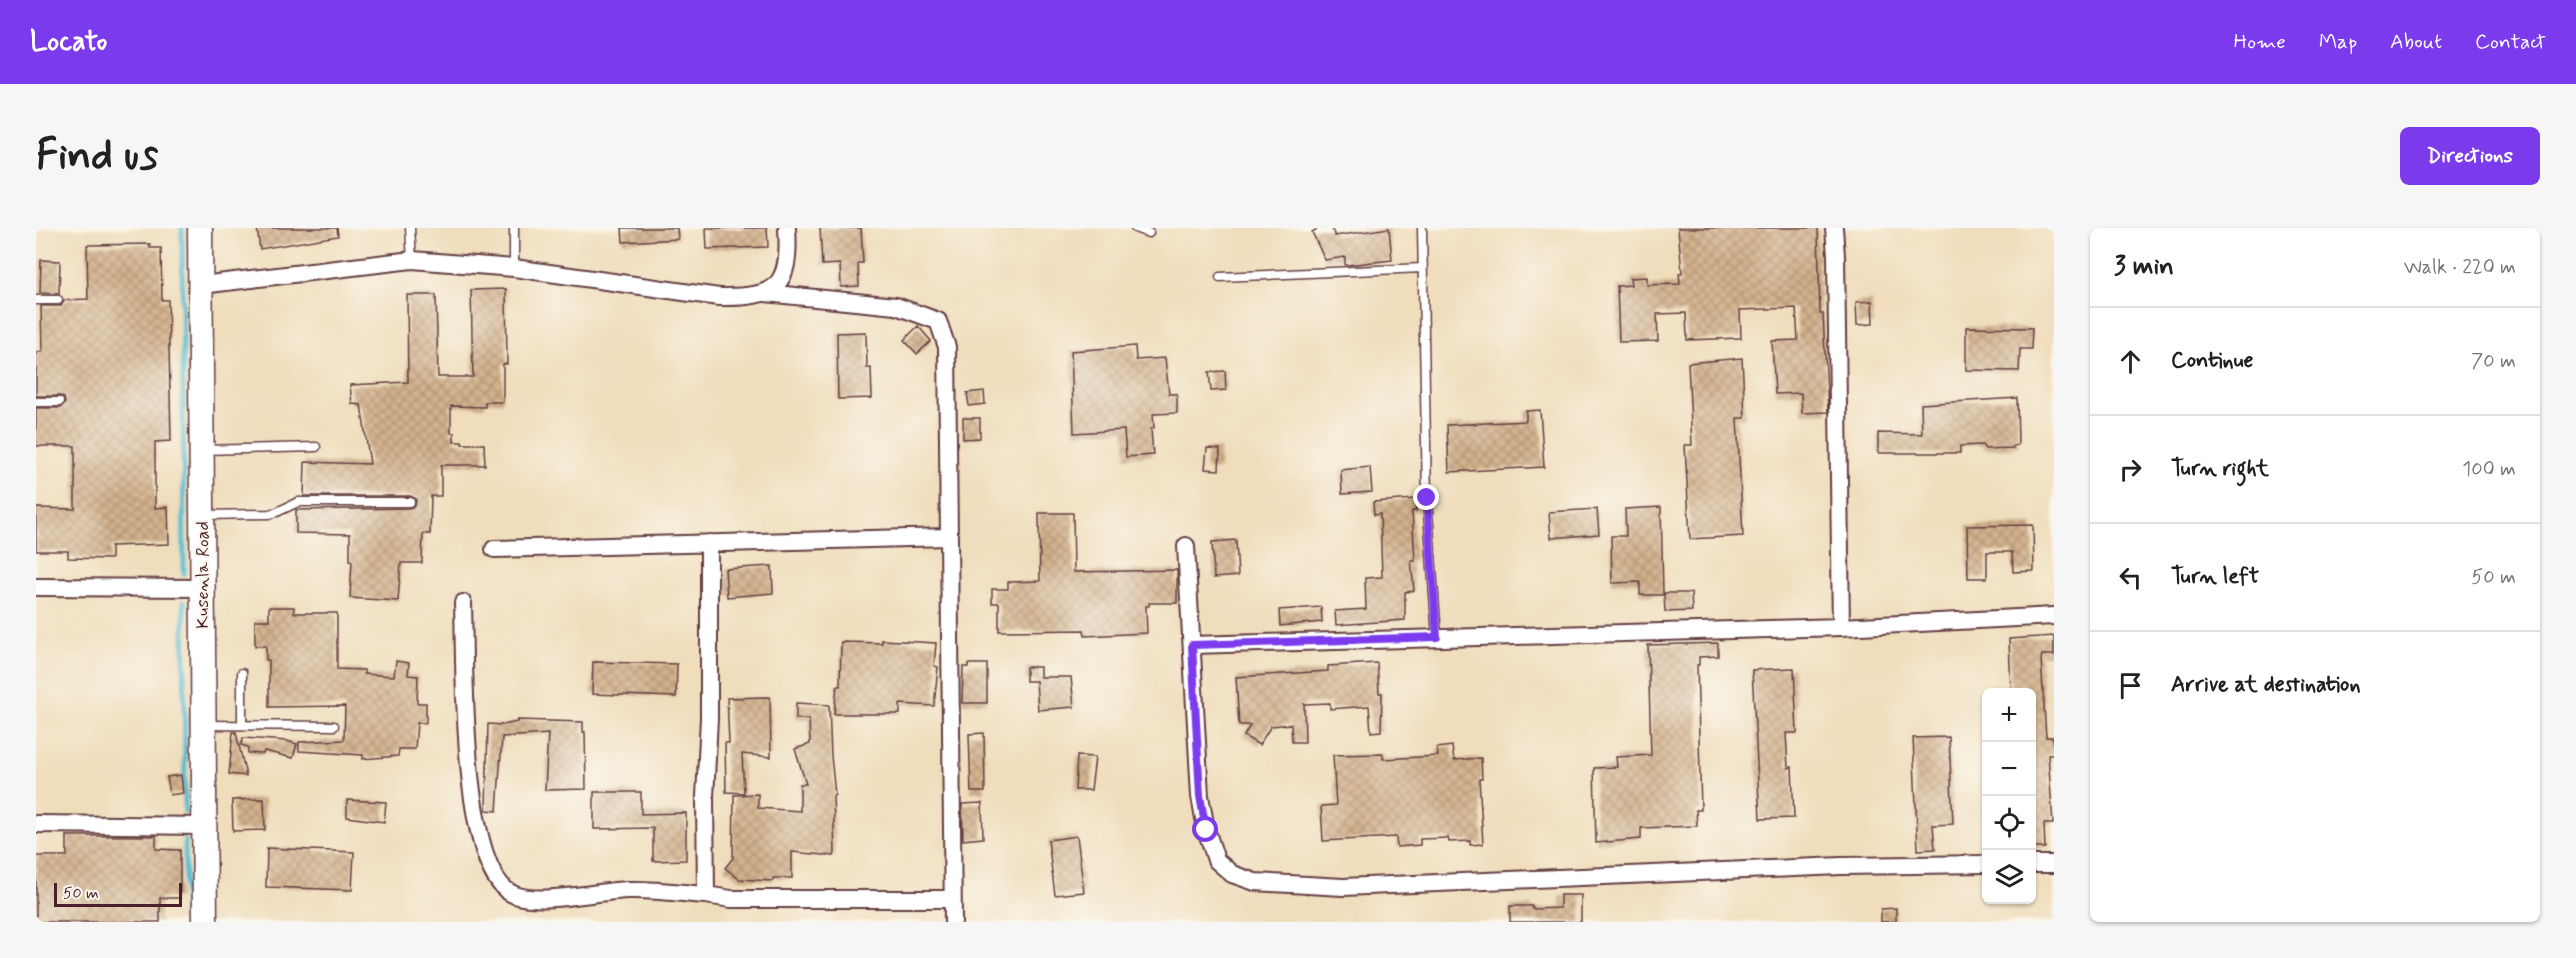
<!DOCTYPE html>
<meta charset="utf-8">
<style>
body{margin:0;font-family:Mynerve,sans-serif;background:#f6f6f6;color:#202124}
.controls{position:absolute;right:18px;bottom:18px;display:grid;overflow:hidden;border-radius:9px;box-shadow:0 2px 4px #0004}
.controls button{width:54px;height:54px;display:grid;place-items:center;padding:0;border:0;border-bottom:2px solid #e0e0e0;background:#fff;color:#202124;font:30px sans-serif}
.scale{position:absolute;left:18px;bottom:15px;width:128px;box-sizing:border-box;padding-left:6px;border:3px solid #4a1f2b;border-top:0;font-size:16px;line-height:21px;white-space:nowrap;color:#4a1f2b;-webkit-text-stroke:4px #fbf7ec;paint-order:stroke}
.stop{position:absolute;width:18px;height:18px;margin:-14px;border:4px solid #7c3aed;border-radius:50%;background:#fff}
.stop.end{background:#7c3aed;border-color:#fff;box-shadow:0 2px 6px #0008}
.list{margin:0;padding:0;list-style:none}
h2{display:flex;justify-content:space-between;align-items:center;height:78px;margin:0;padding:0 24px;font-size:26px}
h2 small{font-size:20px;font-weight:400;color:#757577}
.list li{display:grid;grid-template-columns:39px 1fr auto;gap:18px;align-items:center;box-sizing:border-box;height:108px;padding:0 24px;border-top:2px solid #e0e0e0}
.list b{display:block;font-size:22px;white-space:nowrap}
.list em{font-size:20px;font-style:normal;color:#757577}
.icon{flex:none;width:33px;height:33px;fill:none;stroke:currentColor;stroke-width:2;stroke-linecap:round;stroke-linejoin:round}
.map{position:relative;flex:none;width:2018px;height:694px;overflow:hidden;border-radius:9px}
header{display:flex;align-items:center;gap:36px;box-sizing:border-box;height:84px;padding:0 30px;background:#7c3aed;color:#fff}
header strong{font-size:28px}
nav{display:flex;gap:33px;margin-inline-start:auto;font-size:21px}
.intro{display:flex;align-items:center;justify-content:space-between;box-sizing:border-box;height:144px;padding:0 36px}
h1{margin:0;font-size:42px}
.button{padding:15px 27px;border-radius:9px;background:#7c3aed;color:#fff;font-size:21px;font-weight:700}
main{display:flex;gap:36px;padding:0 36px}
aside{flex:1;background:#fff;border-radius:9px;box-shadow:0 2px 4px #0004}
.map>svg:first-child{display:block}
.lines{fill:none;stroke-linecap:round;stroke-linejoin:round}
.stream{stroke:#54bbd2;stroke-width:5}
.building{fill:url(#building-cross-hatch)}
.service-casing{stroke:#633c41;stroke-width:11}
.minor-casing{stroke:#633c41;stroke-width:20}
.secondary-casing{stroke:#633c41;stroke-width:27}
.service{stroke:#fff;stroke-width:8}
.minor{stroke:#fff;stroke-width:16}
.secondary{stroke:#fff;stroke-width:24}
.route{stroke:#7c3aed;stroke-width:8}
.labels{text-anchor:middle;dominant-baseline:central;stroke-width:4.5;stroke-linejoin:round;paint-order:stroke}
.street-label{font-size:18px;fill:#4a1f2b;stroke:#fbf7ec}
</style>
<header>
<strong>Locato</strong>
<nav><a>Home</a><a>Map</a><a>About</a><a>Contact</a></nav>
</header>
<div class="intro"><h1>Find us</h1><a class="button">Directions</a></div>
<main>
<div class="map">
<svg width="2018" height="694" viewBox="0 0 2018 694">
<defs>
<pattern id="building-cross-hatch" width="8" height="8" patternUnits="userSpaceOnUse" patternTransform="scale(1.5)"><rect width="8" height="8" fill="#d3b28d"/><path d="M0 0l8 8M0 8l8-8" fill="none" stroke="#ad9073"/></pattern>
</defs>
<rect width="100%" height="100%" fill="#fbf7ec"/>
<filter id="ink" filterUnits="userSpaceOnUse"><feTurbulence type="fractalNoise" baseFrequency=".0167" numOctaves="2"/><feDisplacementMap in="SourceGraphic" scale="12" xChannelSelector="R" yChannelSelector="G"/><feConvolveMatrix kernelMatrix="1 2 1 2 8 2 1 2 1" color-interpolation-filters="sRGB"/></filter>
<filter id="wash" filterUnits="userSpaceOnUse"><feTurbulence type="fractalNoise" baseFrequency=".008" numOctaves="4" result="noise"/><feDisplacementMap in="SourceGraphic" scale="24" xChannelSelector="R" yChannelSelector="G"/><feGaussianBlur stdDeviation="1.35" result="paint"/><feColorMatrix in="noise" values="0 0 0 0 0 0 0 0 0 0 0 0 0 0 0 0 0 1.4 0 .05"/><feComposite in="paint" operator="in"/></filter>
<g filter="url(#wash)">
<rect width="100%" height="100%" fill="#efddbb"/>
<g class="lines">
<path class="stream" d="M146,0L148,346
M148,374L149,584
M149,612V694"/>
</g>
<g id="blocks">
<path class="building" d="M221,0H301L302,8L224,21Z
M586,0H641L642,11L587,14Z
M670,0H731L732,19L671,21Z
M784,0H825L827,35H822L823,58L805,59L804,36L786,37Z
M1283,0H1295L1299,8L1353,0L1356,32L1311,37H1309V29L1289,32L1276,4Z
M1642,0H1782L1784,86H1787L1792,184L1766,185L1765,165L1739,166L1736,113L1762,112L1760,80L1704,82L1705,110L1651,112L1650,85L1621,86L1622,113L1583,114L1581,58L1595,57L1594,50L1611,49V57L1644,56L1643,45H1646Z
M114,16V20H125L126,72H132L135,213L119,214V280L132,279L133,316L75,318V331L32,330V323H0V280L39,281V218H0V180H24L29,175L28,170L24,168H0V124H6L5,78H25L28,72L52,71L51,17Z
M5,32L24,33L23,66L4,65Z
M470,61L471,136H467V174H449V179L415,178V205H418V214H426V216H448L449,237H405V268H395L394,306H387L386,335H365L362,373L314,370L316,333H314V306L260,305V282L374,280L379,278L380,271L374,268H268L269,234L334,236L325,177L316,176L314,157L372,154L371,67H400L402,149H437L435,62Z
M1836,73L1837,96L1821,97L1820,74Z
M882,98L895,113L881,126L868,112Z
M1930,99L1996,100L1995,121H1984L1983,143L1930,142Z
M830,104L831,140H835L836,170L802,171L801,105Z
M1099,118L1100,132L1129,130L1133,166H1141V185L1117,186L1118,200L1115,201L1117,227L1090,229L1088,202L1038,205L1035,123Z
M1706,130L1709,190H1701L1707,308L1654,311L1649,217H1656L1652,135Z
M1189,143L1190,162L1175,163L1173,144Z
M948,163L949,176L933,178L931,165Z
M1981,170L1982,217L1977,218V220L1949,221L1946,217L1924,218V225H1842V205L1886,206L1885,176Z
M1504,182L1508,239L1413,244L1411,197L1490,193V183Z
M927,190H944V210L927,211Z
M1171,220L1184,221L1183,242L1169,241Z
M1334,239L1336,264L1306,266L1305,242Z
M1379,271L1380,283H1376L1379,333H1375L1378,363L1369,364V392L1300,397L1299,383L1330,381L1329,350L1346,349L1344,286L1338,287L1337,274Z
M1625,279L1627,367H1604V354L1576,355L1575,308H1590L1589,281Z
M1561,281L1563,306L1515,310L1513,284Z
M1003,285H1037L1038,344L1141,342V375H1113V378H1110L1111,405L1049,408L1048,402L963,403V375H956V361H972V354L1004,353Z
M1997,297L1998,343L1977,344L1976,324H1951V350H1932L1931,298Z
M1200,312L1202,348L1178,350L1176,314Z
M736,338L737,365L691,369L689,341Z
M1628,365H1655L1656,383L1629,384Z
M233,379H258V385H301V441L328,442V446L358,448L360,433L373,435L372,447L382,448L381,475H390V495H381L379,521H363L362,528L327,531V527L263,523V514L308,512L309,478L233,479V432H230V418H219V392H233Z
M1285,379L1286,394L1244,398L1243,382Z
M2018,408V427H2006L2005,431L2010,509H2017L2018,526H2012L2017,596H2008L2009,620H1995V465H1975L1973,411Z
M846,412L900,415L898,438L902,439L898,478L864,476V486H798L801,458H804L805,414L846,415Z
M1682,415V428L1663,429V437H1661L1665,582H1660L1661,598L1605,600V611L1560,615L1558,540L1581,539L1580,529L1615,527L1612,417Z
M557,434L641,436L640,469L556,466Z
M1341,435L1343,465H1346L1345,503L1335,504L1333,478L1294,481V475L1268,476L1269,514H1256L1255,496L1235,498L1223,517L1208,508L1214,497H1203L1200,449L1292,443V438Z
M932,436H951V475H926L927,439H932Z
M990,439H1004V449H1035L1038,479L1002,482L1000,453H990Z
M1758,440L1761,505H1750L1752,540L1756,539L1758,590L1724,591L1716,442Z
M734,469L735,529L706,526L708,565L690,564L689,515H693L691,470Z
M760,475L793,477L795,528L799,567L797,568L799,625L798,628L756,624V650H737V653L703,651L689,640L697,630L698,567L722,566V580L764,583V556H770L759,521L774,516L773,491H760Z
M481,492L547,494V504H549L550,561L509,562L512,506L466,509L461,583L450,582L452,496L467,497L481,494Z
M197,504H200L210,548L193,546Z
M948,505L949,564H935L933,506Z
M1913,509L1917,596L1897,597L1899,621L1882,622L1877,510Z
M207,510L251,513L261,516L257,530L228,523L227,526L212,525V519L205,517Z
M1416,518L1418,532L1445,530L1446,551H1443L1447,616L1434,617V613L1413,614L1412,610L1384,611V617L1361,619L1360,609L1287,613L1285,578L1300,577L1297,527L1347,526V531L1402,528L1401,520Z
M1041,528L1059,529L1055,562H1039Z
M145,547L147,565L134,567L131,549Z
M558,564H605V586L650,585V632L617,633V600L558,601Z
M228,571L229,602L197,603L196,572Z
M311,572L350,574L348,594L311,589Z
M946,575L947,610L927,612L926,576Z
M31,608H120V621L144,622V670H124V694H0V628H31Z
M1041,608L1048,664L1019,667L1012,612Z
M231,620L318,624L316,662L230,659Z
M1524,667H1545V694H1474V678H1496V681L1524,680Z
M1860,680V694H1845V681Z"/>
</g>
</g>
<g filter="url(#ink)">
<use href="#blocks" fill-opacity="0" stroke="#633c41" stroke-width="1.5"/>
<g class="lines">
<g class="service-casing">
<path id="service" d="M374,0L376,32
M478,0V40
M1099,0L1113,5
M1386,0L1391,270L1401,409
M1184,49L1387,40
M0,72H22
M0,174H23
M166,222L280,219
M167,287L233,286L241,284L262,274H374
M168,497L298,498
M206,497V445"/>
</g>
<g class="minor-casing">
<path id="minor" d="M1798,0L1800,28L1805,399
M165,57L376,32L478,40L683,69C740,70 755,59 751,0
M729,65L860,78L902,93L911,119L917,694
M673,315V490L669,569L670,667L695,671H916
M1150,318L1164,568L1170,601L1180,632L1196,646L1219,654L1307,659L1805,638L1950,636
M458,321L912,309
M0,359L167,360
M427,375C429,429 423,648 479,667C505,677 563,663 592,662C618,661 644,665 670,667
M1156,417L1805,399L2018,388
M0,596L168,598
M1996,636H2018"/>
</g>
<g class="secondary-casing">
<path id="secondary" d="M164,0L169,694"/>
</g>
<use href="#service" class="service"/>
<use href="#minor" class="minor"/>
<use href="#secondary" class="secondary"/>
</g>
</g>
<g class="lines" filter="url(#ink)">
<path class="route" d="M1170,602L1164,568L1156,417L1401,409L1391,270"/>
</g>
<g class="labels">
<g class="street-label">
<text transform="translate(167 347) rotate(-90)">Kusenla Road</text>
</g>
</g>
</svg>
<div class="controls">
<button>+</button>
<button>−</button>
<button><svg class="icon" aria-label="locate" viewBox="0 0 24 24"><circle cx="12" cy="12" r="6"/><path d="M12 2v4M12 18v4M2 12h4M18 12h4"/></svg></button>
<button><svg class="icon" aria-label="layers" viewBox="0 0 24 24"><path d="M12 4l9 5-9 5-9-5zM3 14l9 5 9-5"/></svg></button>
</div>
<div class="scale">50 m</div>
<div class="stop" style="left:1170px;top:602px"></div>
<div class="stop end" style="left:1391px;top:270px"></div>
</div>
<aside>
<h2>3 min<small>Walk · 220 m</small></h2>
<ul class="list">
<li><svg class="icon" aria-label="ahead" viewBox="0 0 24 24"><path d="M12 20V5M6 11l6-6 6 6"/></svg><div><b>Continue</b></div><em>70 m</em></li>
<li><svg class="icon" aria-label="right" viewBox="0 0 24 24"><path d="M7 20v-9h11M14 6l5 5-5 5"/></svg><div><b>Turn right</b></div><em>100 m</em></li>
<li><svg class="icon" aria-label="left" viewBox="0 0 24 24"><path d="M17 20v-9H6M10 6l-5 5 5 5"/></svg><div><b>Turn left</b></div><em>50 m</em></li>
<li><svg class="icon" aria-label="arrive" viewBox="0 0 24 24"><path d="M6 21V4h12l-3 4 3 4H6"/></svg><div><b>Arrive at destination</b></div></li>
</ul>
</aside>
</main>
